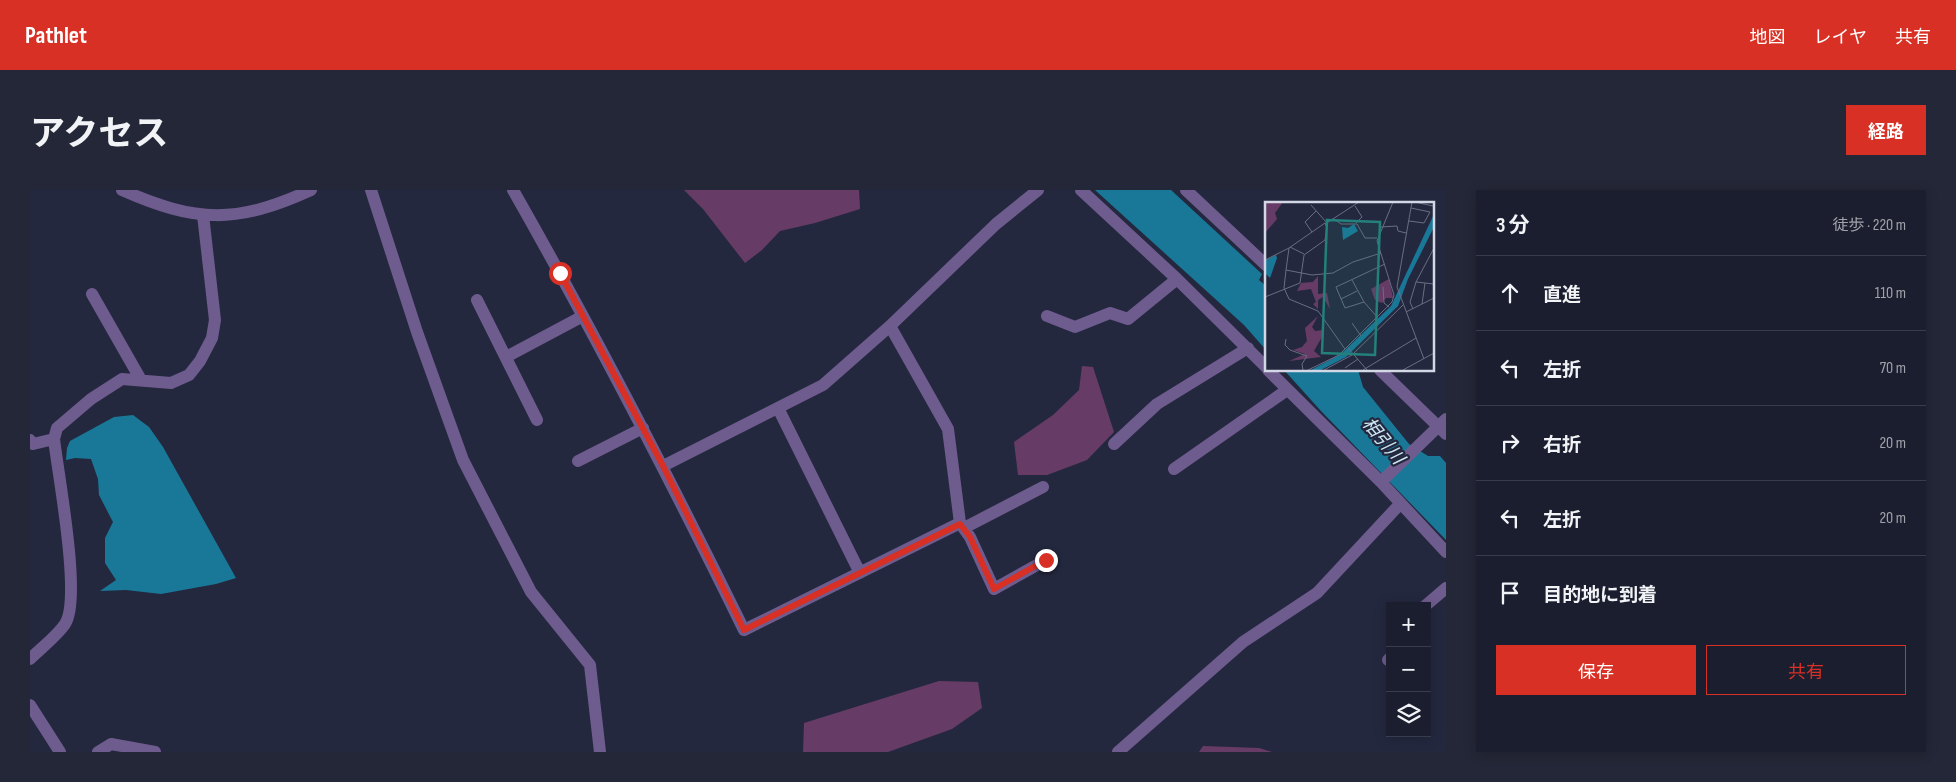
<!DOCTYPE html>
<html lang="ja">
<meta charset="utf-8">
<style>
body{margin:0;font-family:"Sofia Sans Condensed","Noto Sans JP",sans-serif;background:#242737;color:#f1f3f6}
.controls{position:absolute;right:15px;bottom:15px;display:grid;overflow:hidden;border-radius:0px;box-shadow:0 2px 12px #0003}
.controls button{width:45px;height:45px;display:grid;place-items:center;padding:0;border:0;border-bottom:1px solid #393c4b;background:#1b1e2f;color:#f1f3f6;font:25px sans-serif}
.stop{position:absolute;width:15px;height:15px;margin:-11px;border:4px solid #d93025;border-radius:50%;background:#fff}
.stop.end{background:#d93025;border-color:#fff;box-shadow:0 1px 5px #0008}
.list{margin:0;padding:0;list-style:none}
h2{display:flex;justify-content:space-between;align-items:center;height:65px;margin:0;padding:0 20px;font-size:21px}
h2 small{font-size:16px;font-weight:400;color:#a0a2aa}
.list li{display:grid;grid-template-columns:32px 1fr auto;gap:15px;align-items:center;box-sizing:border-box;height:75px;padding:0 20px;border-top:1px solid #393c4b}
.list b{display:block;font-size:19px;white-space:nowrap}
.list em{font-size:16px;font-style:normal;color:#a0a2aa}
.actions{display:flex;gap:10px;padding:15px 20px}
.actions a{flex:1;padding:11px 0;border:1px solid #d93025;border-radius:0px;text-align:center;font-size:18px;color:#d93025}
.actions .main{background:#d93025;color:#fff}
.icon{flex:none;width:28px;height:28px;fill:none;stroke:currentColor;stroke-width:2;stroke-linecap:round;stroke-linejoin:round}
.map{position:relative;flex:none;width:1416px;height:562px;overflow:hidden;border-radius:0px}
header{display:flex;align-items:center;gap:30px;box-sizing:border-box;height:70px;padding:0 25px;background:#d93025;color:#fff}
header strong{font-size:24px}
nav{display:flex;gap:28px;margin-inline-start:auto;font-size:18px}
.intro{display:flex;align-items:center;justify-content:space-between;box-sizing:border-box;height:120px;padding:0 30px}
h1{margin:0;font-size:35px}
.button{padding:12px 22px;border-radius:0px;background:#d93025;color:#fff;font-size:18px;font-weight:700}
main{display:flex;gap:30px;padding:0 30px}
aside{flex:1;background:#1b1e2f;border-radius:0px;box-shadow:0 2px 12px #0003}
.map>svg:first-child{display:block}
.green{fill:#663c67}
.water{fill:#197898}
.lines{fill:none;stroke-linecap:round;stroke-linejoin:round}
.minor{stroke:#6f5c8e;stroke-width:12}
.route{stroke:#d93025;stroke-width:6}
.labels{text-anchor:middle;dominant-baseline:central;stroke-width:4.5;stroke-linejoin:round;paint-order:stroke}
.water-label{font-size:18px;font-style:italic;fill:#cfe8f3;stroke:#24283f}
.inset-road{fill:none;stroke:#6a6e82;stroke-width:1}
.view{fill:#23807a;fill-opacity:0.15;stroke:#23807a;stroke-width:2.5}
.inset-edge{fill:none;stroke:#d3d7e6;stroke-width:2.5}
</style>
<header>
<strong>Pathlet</strong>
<nav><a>地図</a><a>レイヤ</a><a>共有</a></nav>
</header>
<div class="intro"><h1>アクセス</h1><a class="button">経路</a></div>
<main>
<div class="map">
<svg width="1416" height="562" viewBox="0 0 1416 562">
<rect width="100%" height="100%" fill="#24283f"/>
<path class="green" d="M654,0H829L830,19L785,33L750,41L732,60L715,73L673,19Z
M1052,176L1063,177L1084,242L1057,270L1017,285H988L984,252L1023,225L1049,200Z
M909,491L948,492L952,518L922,539L858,562H773L774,533Z
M1173,556L1229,558L1242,562H1169Z"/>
<path class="water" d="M1065,0H1141L1232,84L1229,90L1236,96V160L1214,135Z
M1254,180H1328L1333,197L1379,254L1398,266H1410L1416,273V350L1291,221Z
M103,225L119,237L133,257L206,388L186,394L131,404L96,400L70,401L86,390L75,373V348L83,332L69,305L68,289L61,269L45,268L36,270L37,258L40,251L84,227Z"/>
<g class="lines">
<path class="minor" d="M92,0C167,33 206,34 281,0
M341,0L387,142L433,270L501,402L560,475L570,562
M483,0C565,144 641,291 714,440L930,333L918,239L860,136L966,34L1008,0
M1051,0L1147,89L1236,177
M1156,0L1236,75
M62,104L111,190
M447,110L507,230
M1017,126L1045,137L1080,123L1098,129L1147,89
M476,167L553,126
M1238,180L1351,292L1416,362
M1350,180L1416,244
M748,218L830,383
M0,250L3,254L24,249
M1084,254L1127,214L1218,158
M548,271L613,238
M633,276L793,195L860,136
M1144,279L1257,200
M1351,292L1416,229
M930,333L940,347L964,399L1016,370
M934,338L1013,297
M1395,416L1416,398
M0,469C10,459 27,446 35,434C52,409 28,284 24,249L27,238L61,209L92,189L141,193L159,185L170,171L182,148L185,130L173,25
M1358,470L1360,468
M0,515L30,562
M68,562L81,554L125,562
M1088,562L1213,452L1287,403L1370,314"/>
</g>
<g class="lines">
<path class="route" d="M530,83L633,276L714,440L930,334L940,347L964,399L1016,370"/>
</g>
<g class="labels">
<g class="water-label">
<text transform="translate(1353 251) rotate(50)">相引川</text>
</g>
</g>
<g transform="translate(1235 12)">
<rect width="169" height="169" fill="#24283f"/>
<path d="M0,0H18L10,11L12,17L0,31ZM53,74V92L62,91L65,107L58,95L53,98V107L48,102L51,100L46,87L32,89L36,81L48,80ZM124,77L128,96H121L117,101L110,98L106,87ZM53,114L47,125L50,129L59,128L58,133L49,149L56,155L24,159L40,152L28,148L37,145L42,139L40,126Z" fill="#663c67"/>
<path d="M169,12V25L143,77L133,104L81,155L56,168H46L76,152L126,104ZM89,22L93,29L78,38L77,25L83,26ZM11,53L12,56L5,76L0,71V58Z" fill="#197898"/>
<path class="inset-road" d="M147,0L132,85L159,157M150,0L168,4M46,3L62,21M90,4L97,15L91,21M69,17L76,22H92L100,36H112M144,19L159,21L165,10L146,6M60,22L94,0M116,25L132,24L133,29L141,31M47,30L40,20L51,9M25,45L39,52M0,58L24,46M87,78L99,100M151,80L169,82M118,85L119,101L124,105M0,95L35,81L39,53L60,38L62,26L60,21L24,46L21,68M76,97L92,89M157,102L160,81M148,107L145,100L151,80L169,46M141,110L169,96M113,116L99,100L80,106L71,85L120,62M87,121L96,134M21,137L20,143L25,148L42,154L37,162L38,168M83,146L102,168M80,147L53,109L24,97L19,86L21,68L47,73L68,71L88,60L116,51M80,166L93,157M43,168L74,153L127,100L129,93L112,39L128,0M59,168L87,153L138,103M98,168L151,136M138,168L169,151"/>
<path class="view" d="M62,18L115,20L110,153L57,151Z"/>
<rect width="169" height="169" class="inset-edge"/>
</g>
</svg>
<div class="controls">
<button>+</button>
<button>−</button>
<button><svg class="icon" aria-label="layers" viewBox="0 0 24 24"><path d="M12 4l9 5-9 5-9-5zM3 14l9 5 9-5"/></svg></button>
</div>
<div class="stop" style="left:530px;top:83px"></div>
<div class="stop end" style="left:1016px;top:370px"></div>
</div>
<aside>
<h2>3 分<small>徒歩 · 220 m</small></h2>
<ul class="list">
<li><svg class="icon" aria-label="ahead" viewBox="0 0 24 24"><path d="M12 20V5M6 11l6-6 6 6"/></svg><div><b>直進</b></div><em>110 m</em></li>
<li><svg class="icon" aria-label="left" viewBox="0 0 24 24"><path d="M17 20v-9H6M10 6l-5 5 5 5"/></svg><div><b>左折</b></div><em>70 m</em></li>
<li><svg class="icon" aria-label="right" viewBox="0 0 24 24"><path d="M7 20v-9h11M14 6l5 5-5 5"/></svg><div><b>右折</b></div><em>20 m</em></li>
<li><svg class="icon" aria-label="left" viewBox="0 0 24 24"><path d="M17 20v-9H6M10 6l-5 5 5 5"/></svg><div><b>左折</b></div><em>20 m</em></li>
<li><svg class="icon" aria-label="arrive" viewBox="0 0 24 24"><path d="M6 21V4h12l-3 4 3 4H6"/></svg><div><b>目的地に到着</b></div></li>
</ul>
<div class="actions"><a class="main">保存</a><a>共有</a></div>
</aside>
</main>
